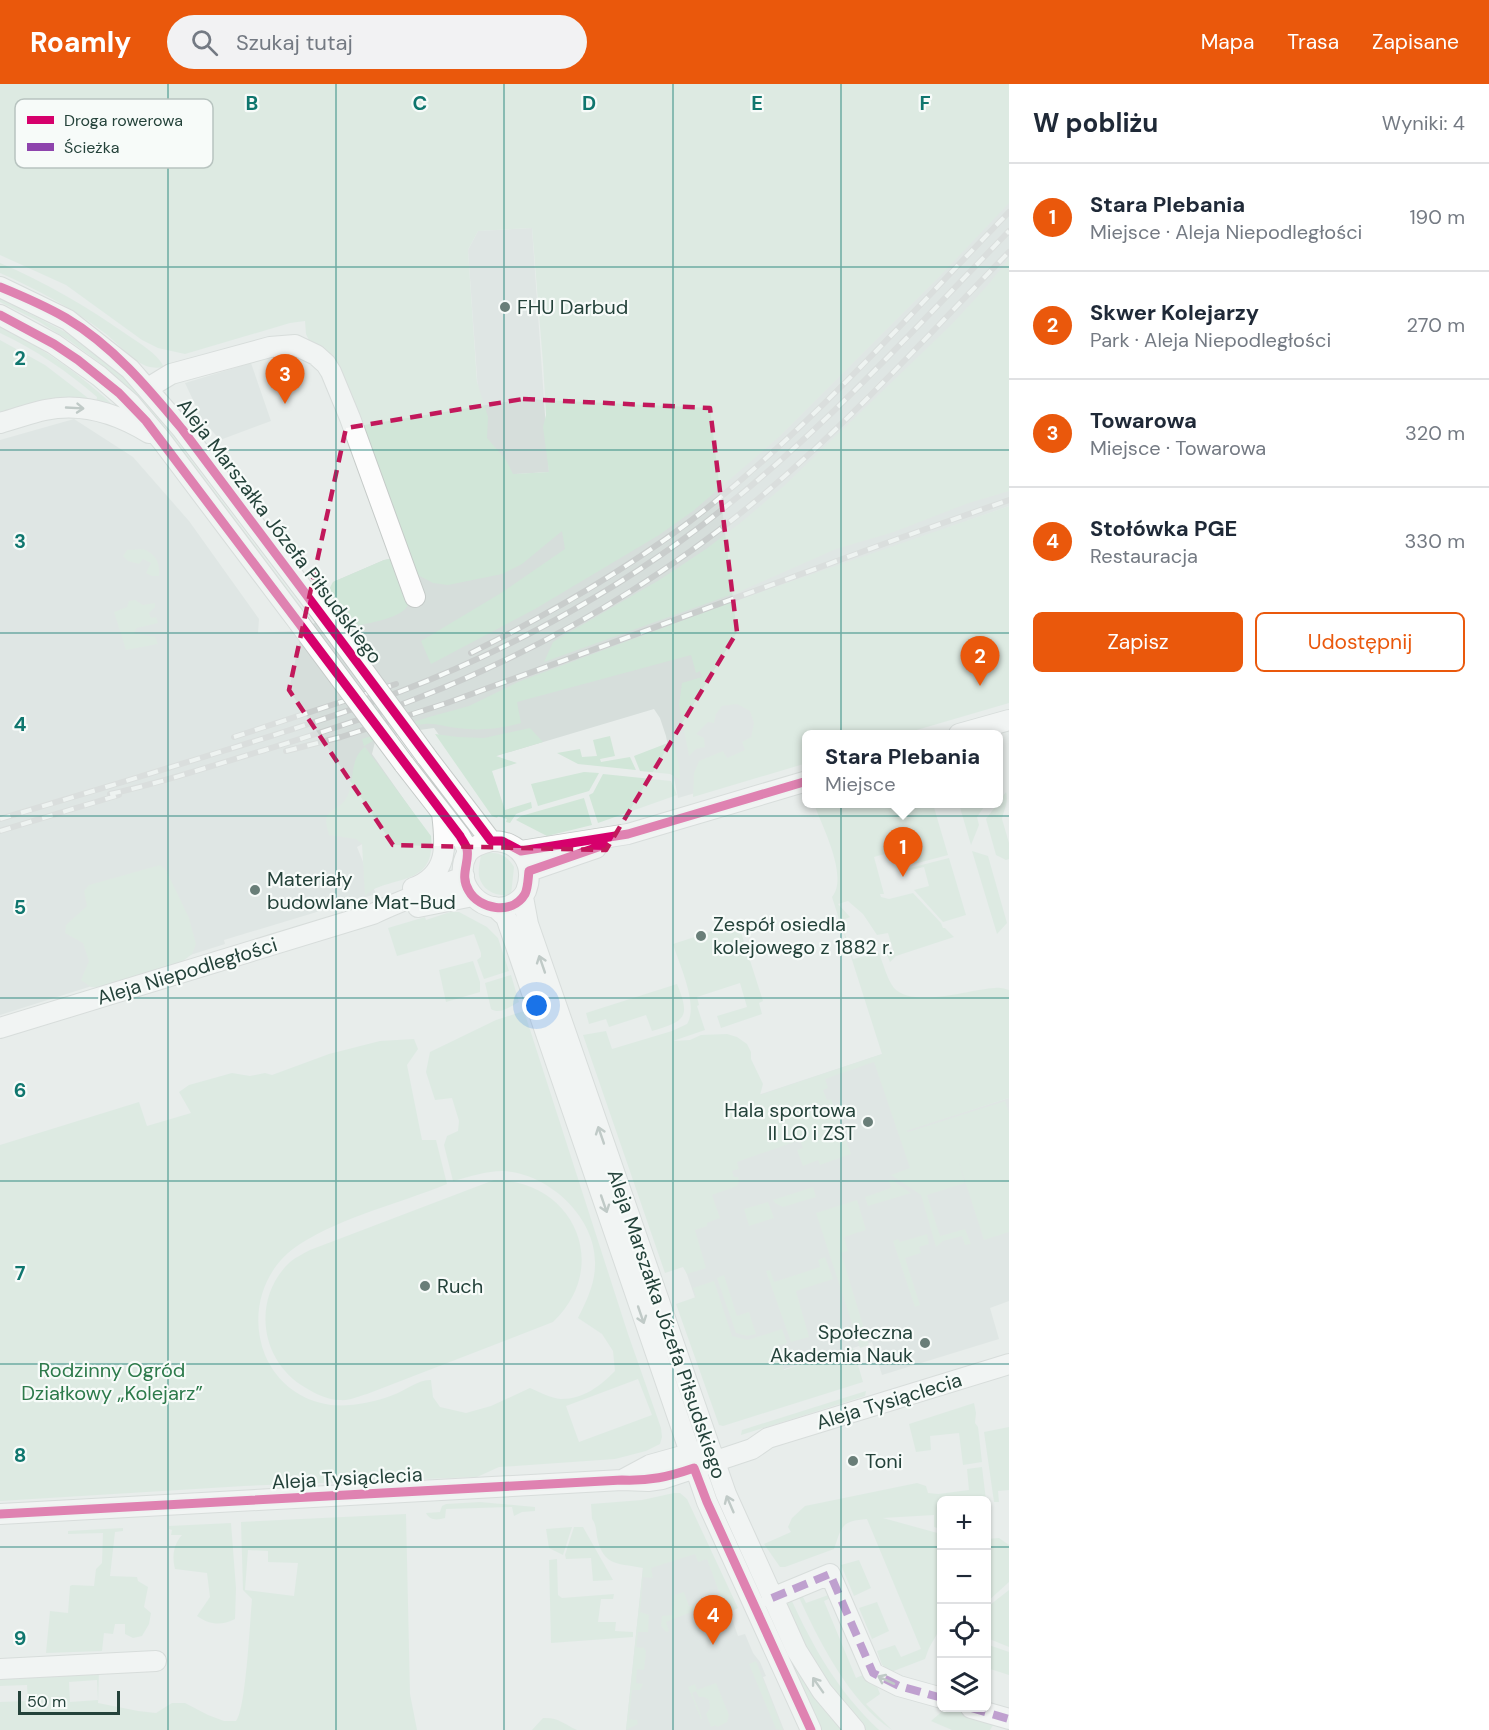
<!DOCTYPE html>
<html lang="pl">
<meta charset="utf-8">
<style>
body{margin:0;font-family:"DM Sans",sans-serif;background:#f2f2f3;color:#1f2937}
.controls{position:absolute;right:18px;bottom:18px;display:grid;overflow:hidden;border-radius:9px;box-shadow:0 2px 4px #0004}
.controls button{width:54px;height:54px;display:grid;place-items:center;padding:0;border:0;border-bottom:2px solid #e0e1e3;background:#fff;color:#1f2937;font:30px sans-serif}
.scale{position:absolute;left:18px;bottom:15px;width:102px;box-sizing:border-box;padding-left:6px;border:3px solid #24423a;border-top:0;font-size:16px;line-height:21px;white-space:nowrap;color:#24423a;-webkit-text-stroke:4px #f7fbf9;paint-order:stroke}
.you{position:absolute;left:537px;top:922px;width:21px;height:21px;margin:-15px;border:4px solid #fff;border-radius:50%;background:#1a73e8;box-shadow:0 0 0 9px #1a73e833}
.badge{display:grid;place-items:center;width:39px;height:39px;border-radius:50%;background:#ea580c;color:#fff;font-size:20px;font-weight:700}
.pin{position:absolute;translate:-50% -50px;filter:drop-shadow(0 2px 3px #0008)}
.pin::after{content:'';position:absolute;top:32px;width:21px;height:18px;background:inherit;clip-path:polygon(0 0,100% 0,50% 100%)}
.popup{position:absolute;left:802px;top:646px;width:201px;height:78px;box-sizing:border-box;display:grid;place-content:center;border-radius:9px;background:#fff;filter:drop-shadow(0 2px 4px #0005);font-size:20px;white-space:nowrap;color:#747a83}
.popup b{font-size:22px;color:#1f2937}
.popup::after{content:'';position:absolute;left:50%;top:100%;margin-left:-12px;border:12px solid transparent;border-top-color:#fff}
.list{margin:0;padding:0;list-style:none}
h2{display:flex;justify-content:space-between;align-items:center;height:78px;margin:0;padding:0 24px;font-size:26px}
h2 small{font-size:20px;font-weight:400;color:#747a83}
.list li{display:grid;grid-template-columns:39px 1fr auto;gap:18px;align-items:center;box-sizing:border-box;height:108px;padding:0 24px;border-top:2px solid #e0e1e3}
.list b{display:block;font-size:22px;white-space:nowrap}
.list p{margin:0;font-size:20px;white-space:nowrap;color:#747a83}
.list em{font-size:20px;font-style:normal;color:#747a83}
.actions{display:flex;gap:12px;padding:18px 24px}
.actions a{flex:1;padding:14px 0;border:2px solid #ea580c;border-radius:9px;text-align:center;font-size:21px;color:#ea580c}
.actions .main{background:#ea580c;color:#fff}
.icon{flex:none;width:33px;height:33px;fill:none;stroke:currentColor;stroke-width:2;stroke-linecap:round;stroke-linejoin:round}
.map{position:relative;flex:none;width:1009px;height:1646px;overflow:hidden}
header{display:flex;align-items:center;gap:36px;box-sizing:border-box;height:84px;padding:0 30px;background:#ea580c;color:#fff}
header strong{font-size:28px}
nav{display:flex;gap:33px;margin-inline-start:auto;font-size:21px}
.search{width:420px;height:54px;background:#f2f2f3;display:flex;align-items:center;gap:15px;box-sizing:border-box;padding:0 21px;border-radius:33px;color:#747a83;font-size:22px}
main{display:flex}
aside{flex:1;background:#fff}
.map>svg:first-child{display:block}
.built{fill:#d6dedb}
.green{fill:#d1e6d8;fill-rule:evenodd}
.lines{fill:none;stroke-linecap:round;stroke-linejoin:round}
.minor-casing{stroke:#c5cac8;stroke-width:22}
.minor{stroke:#fcfcfc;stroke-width:20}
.rail-casing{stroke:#c9cdcc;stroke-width:6}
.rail{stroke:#f7fbf9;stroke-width:4;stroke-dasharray:11;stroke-linecap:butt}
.minor-bridge-casing{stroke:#c5cac8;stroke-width:22;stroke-linecap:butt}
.minor-bridge{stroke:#fcfcfc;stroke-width:20}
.quiet{stroke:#8e44ad;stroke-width:8;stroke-dasharray:15 8;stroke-linecap:butt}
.cycleway-casing{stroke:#f7fbf9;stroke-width:13}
.cycleway{stroke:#d6006c;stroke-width:9}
.oneway{stroke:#909f9b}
.marked{fill:none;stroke:#c2185b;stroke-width:4.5;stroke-dasharray:12 8;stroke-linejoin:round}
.grid{fill:none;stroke:#0f766e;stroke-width:1.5;stroke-opacity:0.55}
.poi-dot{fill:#697e78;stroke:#f7fbf9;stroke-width:2}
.labels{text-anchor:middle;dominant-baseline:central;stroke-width:4.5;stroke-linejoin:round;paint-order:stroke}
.poi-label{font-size:20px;fill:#24423a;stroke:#f7fbf9;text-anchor:start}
.street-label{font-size:20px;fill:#24423a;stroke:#f7fbf9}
.park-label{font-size:20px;fill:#2d7a4b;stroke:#f7fbf9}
.key{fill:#f7fbf9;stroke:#b8c4c0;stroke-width:1.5}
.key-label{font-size:16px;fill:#24423a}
.grid-label{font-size:20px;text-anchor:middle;font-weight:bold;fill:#0f766e;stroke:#f7fbf9;stroke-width:4.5;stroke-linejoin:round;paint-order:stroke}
</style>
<header>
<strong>Roamly</strong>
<div class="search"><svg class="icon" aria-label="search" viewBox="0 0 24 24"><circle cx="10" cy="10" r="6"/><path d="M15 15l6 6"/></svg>Szukaj tutaj</div>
<nav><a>Mapa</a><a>Trasa</a><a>Zapisane</a></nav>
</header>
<main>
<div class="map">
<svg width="1009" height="1646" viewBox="0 0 1009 1646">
<rect width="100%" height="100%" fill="#e8edeb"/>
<path class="built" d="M1009,9V218L997,224L1009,333V422L833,485L778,685L678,714L666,652L660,634L654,625L459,683L447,662L434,644L412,647L375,658L372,670L415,731L357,763L376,810L224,856L225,860L0,931V356L74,335L133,373L189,437L259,535L258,549L291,547L336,532L342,527L333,498L384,476L487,460Z
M532,144L549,388L484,392L468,166L478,147Z
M251,279L271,337L220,356L202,335L185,299Z
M882,970L906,1046L1009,1014V1217L990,1224L999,1255L882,1291L872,1258L726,1303L638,1049L695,1032Z
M709,1467L738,1552L745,1550L753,1569L760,1578L766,1592L763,1593L784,1646H626L643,1483L685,1470Z"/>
<path class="green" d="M0,0H1009V119L940,192L779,353L693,427L659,451L535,525L431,580L421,557L501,509L565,465L562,447L522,480L502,490L448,501L433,499L416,490L306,250L305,237L290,239L185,270L158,264L142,256L66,201L0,171ZM532,144L543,279L546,331L543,343L549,388L513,390L506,376L487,354L488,333L477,298L468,166L478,147Z
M1009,175V407L966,420L894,448L836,465L741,507L544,578L553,558L661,495L706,465L739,440L784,402L952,240L987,202Z
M0,179C45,198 86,222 126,250C139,259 157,269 164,283C158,284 152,284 146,282C130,275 116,257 102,247C70,223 36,205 0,189Z
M0,214L65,248L103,275L125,295L173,352L303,525L299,527L136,312L100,279L70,257L38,237L0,218Z
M0,243C44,264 80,290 116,324L96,320L97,313C67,287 36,266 0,249Z
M0,256L45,281L88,314L87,319L0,332Z
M1009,422V619L903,650H807V679L693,713L694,689L699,677L723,667L727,674L745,666L742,658L751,653L754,639L750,627L737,620L722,622L716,630L714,639L708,638L696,650L704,654L705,663L696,665L689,672L679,621L682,599L702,593L700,587L696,589L691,571L517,618L521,639C500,645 480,647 457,644C446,643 435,639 425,640C403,641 383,651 364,662L362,655L429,633L469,622L518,598L732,518Z
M143,465C156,470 160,478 159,492H152L146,489L151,479L143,475L139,480L128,477L123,472L127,466Z
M393,474L409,519C404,535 367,539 351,543L328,507L333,498L384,476Z
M135,516L143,521L155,519V523L149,529L151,534L156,533L158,539L137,544L134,549L155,553L158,560L126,566L114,528L127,523L129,517Z
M530,644L543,658L496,672L517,679L492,687L505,726L531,718L532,724L516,730L510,739L506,738L507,735L498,732L497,734L492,732L435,650L458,653L484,654Z
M610,652L615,672L600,675L601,678L630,673L636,686L578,680L557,669L580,665L582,673L597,672L593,656Z
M673,657L679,681L680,695L670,690L640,687L634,672Z
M365,663L431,752C437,806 386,790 365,812L362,760L356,755L329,751C328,747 326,740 326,736C327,726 340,724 345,716C356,701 348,675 365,663Z
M584,688L599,689L589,707L538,722L531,700Z
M603,690L671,697L677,711L598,739L589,711L593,709Z
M1006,708C1009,718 1004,724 1002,735L1009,759V775L1006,776L996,771L986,735Z
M584,714L592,741L547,752L516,736L521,732Z
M814,720H933L948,771L914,780L909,763L874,773L884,810H880L881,813L889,815L913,809L941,839L943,844H945L954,853L896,872L890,878L887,871L894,869L888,849L877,851L863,830L848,817L838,820L850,833L841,837L853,875L879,869C883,879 887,895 894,904C914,925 970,905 995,904C1000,903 1005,905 1009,906V1014L906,1047L908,1048L1005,1017L1009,1029V1148L984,1156L958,1075L965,1099L927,1111L940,1152L965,1145L971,1160L965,1161L962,1152L943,1157L936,1163L921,1111L891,1091L910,1084L874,978L825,995L828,1004L823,1006L827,1016L831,1015L851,1070L820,1081L818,1076L803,1082L797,1066L803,1064L800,1056L737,1078L739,1085L732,1087L734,1093H738L739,1098L737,1102L712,1111L720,1134L707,1139V1142L695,1146L706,1184L687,1190L683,1183L665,1189L583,951L606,947L612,965L672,947L687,940C699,921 679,880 673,860L738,839L763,917L759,919L762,930L721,944L717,932L747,923L740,899L697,913L699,921L697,922L705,946L673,957L690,956L701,951L727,950L737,953L747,960L751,968V975L763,1000L760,1011L882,970L832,813C849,793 822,742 814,720Z
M959,720H986L977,733L979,741L971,761Z
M972,767L988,772L1007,839L997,850Z
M488,769C500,768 508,773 514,783L511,811C497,813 482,807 479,792C478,785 480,778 481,771Z
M949,774L966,831L943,838L914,806L929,802L924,783L907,787L906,785Z
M160,781L166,786L189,834L196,860L192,870L178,881L143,889L103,904L91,903L81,896L89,877L83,859L65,849L66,841L87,822L84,807L89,801Z
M450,828H459L487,843L498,854L509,887L484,895L477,876L481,873V869L474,850L397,872L388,844L425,833L426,836Z
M473,877L480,898V908L446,918L439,886Z
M511,891L519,918C511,922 500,931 491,925L485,899Z
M677,900C691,934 685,937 652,947L646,931L609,943L606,935L589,940L586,929Z
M524,927L628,1250L661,1344L662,1353L660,1360L646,1367L615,1375L499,1383L477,1393L244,1402L0,1417V1061L139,1018L147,1042L191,1029L179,1008L189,1001L232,989L250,992L265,989L272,991L329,970L380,957L414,955L418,965L407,981L422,1056H436L447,1100C398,1120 344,1132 300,1160C262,1184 249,1231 265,1271C277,1299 301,1317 331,1321C350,1323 375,1318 393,1311C405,1307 419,1295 431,1296L433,1313L440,1323L466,1329L491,1322L530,1304C539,1308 551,1314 561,1315C584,1315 600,1302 615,1287L613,1267L602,1250L578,1234C586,1218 595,1200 595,1181C597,1134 549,1089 503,1087C486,1087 469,1093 453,1097L444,1061L447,1052L458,1047L459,1037L452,1014L435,1016L426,988L430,968L496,936ZM638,1295L652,1331L579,1358L566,1322Z
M494,1096C574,1096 612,1182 553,1238L367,1310C359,1312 349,1317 340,1316C328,1316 316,1310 306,1304C260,1278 251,1215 290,1178C296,1173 303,1170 310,1166Z
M892,1096L911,1109L868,1122L865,1113L891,1104L889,1097Z
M813,1103L816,1113L783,1123L775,1119L773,1116Z
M857,1116L866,1146L844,1153L848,1167L841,1169L869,1261L860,1264L816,1129Z
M768,1118L774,1134L749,1142L744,1125Z
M927,1150L929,1160L919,1163L921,1169L905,1174L920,1221L915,1223L893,1157L898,1155L900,1158Z
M825,1173L833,1195L796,1207L809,1253L791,1258L766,1187L770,1186L774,1198L820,1183L818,1176Z
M724,1191L737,1232L749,1228L756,1250L747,1252L736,1249L717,1194Z
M714,1197L732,1252L748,1256L782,1245L787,1259L776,1263L784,1286L853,1264L863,1298L723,1342L719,1341L676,1220L696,1213L693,1204Z
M866,1307L865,1312L741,1351L742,1346Z
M974,1319L976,1329L975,1339L978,1343L982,1378L963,1381L959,1349L930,1352L931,1366L916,1368L909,1340Z
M1009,1343V1406L998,1407L999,1418H994L984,1348Z
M982,1383L986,1416H942L941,1445L934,1443V1431L883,1434L941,1450V1543L929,1564L925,1575L891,1588L882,1581L877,1567L895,1561L901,1573L921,1565L867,1435C841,1437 842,1442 834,1465L785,1483H780L764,1460L791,1448L788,1443L792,1434L805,1422L917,1399L926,1402L928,1409L938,1410L969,1406L967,1385Z
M674,1409H680L687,1415L738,1524L728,1529L727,1525L719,1528L715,1526L712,1518L721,1513L707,1475L698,1478L695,1470L651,1484L653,1494L643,1493L640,1528L649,1531L648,1548H638L636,1563L644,1564L646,1567L644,1586L637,1585L636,1599L643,1600L640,1606H632L629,1635L637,1636L638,1640L626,1646L643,1484C619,1479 603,1483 597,1453C596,1446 596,1440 592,1435L591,1420L642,1416Z
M720,1416L845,1646H819L715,1419Z
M480,1418L535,1423V1427L522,1428L514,1432L512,1423L446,1425L445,1434C438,1436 430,1437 426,1429L440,1428L442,1422L446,1420Z
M406,1430L410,1610L417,1646H0V1618L28,1617L27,1601L0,1602V1590L99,1587L98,1619L138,1627L156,1629L172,1619H185L208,1631L224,1637H236C246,1626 250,1536 252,1515L243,1506L241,1438ZM248,1466L268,1467V1478L298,1479L294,1512L245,1506ZM97,1596L98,1616L70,1618L69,1598Z
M231,1439L236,1504L235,1535C221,1542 210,1541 197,1532L210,1513L207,1489L175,1485C172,1473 173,1461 182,1451H171L172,1446L169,1445V1442Z
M572,1443L563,1471L549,1464L546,1445Z
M574,1443H583L613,1496L593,1497L591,1474L566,1475L565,1471Z
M123,1444V1447L115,1448L110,1492L137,1493L138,1497L148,1503L144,1523L151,1529L149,1540L142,1552L133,1554L125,1550V1540H115L113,1550L104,1549L102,1567L46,1569L50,1527L68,1529L70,1502L72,1501L94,1502L96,1485L102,1479L103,1449L68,1450V1447Z
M999,1454L1009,1461V1498L987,1518V1455Z
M557,1475L558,1511L562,1514L614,1510L613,1515H601L598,1538H616L615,1547L633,1548V1553L551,1559L549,1476Z
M859,1476L871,1504L854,1512L841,1481Z
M1009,1506V1563L987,1554L986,1524Z
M800,1507L806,1519L834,1509L833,1513L824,1517L856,1594L865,1590L875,1597L880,1610L866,1620L892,1646C849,1618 818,1555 797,1509Z
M684,1508L689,1522L699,1520L703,1534L699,1525L666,1538L669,1547L666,1548L661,1542L662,1532L672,1531L675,1511Z
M790,1513C814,1565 837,1606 879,1646H865L854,1634L805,1567L786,1520Z
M877,1518L889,1547L872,1555L859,1524Z
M986,1560L1009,1568V1591L987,1584Z
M756,1577L783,1646L776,1645L749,1580Z
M716,1599L729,1631L727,1638L717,1643L716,1641L711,1643L706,1630L710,1624L709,1616L704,1613H699L696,1607L692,1609L702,1634L701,1635L688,1603L695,1600L697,1606Z
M946,1624H960L997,1635L990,1646H952L931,1637Z
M543,1634C558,1633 564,1640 577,1646H532Z"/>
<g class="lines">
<g class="minor-casing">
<path id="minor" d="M0,203L68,236L130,285L182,345L323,531
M0,231L54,260L99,292L130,319L162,357L299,539
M148,304L171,290L270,263L295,261L316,271L326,280L331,288L350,334L415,513
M0,339C15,335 30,329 45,326C82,318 118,330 149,349
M959,650L1009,636
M426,672L491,757
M404,680L460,752L467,764V770
M491,757C520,756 536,780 526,807C523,814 516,819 509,822C479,832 452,796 467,770C472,762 483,759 491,757Z
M521,767L628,750L807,697
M529,787L596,764
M413,804C449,791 446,761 442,729
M523,813L528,840L726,1410L797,1567L822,1607L855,1646
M418,823L473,812
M495,823L506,833L707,1418L811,1646
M0,944L373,830C403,815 434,806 464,792
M622,1396L650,1381L700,1367
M0,1430L622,1396L648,1397L662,1395L752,1365L768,1354L1009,1280
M772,1514L830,1490L873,1589L899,1602L942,1614
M0,1585L156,1577
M971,1624L1009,1635"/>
</g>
<use href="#minor" class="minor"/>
<g class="rail-casing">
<path id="rail" d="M471,569C555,527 637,480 711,421C819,334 912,228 1009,128
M234,653L396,600
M286,667L341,653L447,619L900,454L1009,416
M110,710C162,699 213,681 265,666C316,650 368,634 418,614C543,565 661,497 764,410C852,336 929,250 1009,168
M0,735C74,713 149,690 223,667C301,643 380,618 455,585C533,551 608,509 678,459C802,370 904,256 1009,147
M0,747L119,711"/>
</g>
<use href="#rail" class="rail"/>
<g class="minor-bridge-casing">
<path id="minor-bridge" d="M323,531L426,672
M299,539L404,680"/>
</g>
<use href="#minor-bridge" class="minor-bridge"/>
<path class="quiet" d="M772,1514L830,1490L873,1589L899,1602L942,1614
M971,1624L1009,1635"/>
<g class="cycleway-casing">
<path id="cycleway" d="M0,203C22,212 45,222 66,234C112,261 148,304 182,345L491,757H502L521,767L628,750L807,697
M0,231L54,260L78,276L119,309L146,337L460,752C462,756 466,761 467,765C470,779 459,791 469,807C479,825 512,832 525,810C528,804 528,795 529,787L604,761
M0,1430L622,1396C650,1397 668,1393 694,1384L707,1418L811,1646"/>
</g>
<use href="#cycleway" class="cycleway"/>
</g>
<defs><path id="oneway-shaft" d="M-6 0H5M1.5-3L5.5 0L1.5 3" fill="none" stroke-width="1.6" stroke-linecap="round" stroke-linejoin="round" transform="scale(1.5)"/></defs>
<g class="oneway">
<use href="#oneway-shaft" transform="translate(75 324) rotate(3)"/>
<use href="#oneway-shaft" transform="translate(542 880) rotate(-109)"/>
<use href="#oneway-shaft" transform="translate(601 1051) rotate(-109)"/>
<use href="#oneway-shaft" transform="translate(604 1120) rotate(71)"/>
<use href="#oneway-shaft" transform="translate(641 1231) rotate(71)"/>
<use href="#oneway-shaft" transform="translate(730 1420) rotate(-113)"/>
<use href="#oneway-shaft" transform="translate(886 1596) rotate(-155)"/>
<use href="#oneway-shaft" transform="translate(818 1601) rotate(-125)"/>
</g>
<path d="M0 0H1009V1646H0ZM523,315L710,324L737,548L606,766L393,761L289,606L346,344Z" fill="#e8edeb" fill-opacity=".55" fill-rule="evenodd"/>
<path class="marked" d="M523,315L710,324L737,548L606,766L393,761L289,606L346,344Z"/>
<path class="grid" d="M168,0V1646M336,0V1646M504,0V1646M673,0V1646M841,0V1646M0,183H1009M0,366H1009M0,549H1009M0,732H1009M0,914H1009M0,1097H1009M0,1280H1009M0,1463H942M986,1463H1009"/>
<g class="poi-dot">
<circle cx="505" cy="223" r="6"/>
<circle cx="255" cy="806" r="6"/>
<circle cx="701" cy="852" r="6"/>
<circle cx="868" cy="1038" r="6"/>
<circle cx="425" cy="1202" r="6"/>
<circle cx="925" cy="1259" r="6"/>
<circle cx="853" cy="1377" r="6"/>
</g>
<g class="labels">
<g class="poi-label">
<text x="517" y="223">FHU Darbud</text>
<text x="267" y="795">Materiały<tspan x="267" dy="23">budowlane Mat-Bud</tspan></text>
<text x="713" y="840">Zespół osiedla<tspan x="713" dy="23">kolejowego z 1882 r.</tspan></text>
<text x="856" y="1026" text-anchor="end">Hala sportowa<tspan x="856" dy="23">II LO i ZST</tspan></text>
<text x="437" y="1202">Ruch</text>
<text x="913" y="1248" text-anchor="end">Społeczna<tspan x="913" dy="23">Akademia Nauk</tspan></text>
<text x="865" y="1377">Toni</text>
</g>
<g class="street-label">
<text transform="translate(280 447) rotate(53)">Aleja Marszałka Józefa Piłsudskiego</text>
<text transform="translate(187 887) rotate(-17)">Aleja Niepodległości</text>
<text transform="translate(667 1240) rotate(71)">Aleja Marszałka Józefa Piłsudskiego</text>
<text transform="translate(889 1317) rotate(-17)">Aleja Tysiąclecia</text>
<text transform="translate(347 1394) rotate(-3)">Aleja Tysiąclecia</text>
</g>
<g class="park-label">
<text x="112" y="1286">Rodzinny Ogród<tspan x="112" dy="23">Działkowy „Kolejarz”</tspan></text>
</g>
</g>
<rect x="15" y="15" width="198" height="69" rx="9" class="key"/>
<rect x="27" y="32" width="27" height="8" fill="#d6006c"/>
<rect x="27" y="59" width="27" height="8" fill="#8e44ad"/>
<g class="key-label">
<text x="64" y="42">Droga rowerowa</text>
<text x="64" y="69">Ścieżka</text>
</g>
<g class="grid-label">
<text x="252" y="26">B</text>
<text x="420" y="26">C</text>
<text x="589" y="26">D</text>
<text x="757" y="26">E</text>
<text x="925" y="26">F</text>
<text x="20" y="281">2</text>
<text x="20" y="464">3</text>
<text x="20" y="647">4</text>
<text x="20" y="830">5</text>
<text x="20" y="1013">6</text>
<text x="20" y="1196">7</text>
<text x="20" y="1378">8</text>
<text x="20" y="1561">9</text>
</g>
</svg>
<div class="controls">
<button>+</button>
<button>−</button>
<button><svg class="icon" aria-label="locate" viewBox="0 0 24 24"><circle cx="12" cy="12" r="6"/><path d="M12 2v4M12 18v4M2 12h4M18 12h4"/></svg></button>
<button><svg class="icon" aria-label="layers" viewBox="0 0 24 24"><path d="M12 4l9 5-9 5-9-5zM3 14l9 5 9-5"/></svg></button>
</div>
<div class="scale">50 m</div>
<div class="you"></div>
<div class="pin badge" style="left:903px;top:793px">1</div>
<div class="popup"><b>Stara Plebania</b>Miejsce</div>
<div class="pin badge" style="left:980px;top:602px">2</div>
<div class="pin badge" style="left:285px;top:320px">3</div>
<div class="pin badge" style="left:713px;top:1561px">4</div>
</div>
<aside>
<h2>W pobliżu<small>Wyniki: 4</small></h2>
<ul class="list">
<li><span class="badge">1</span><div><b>Stara Plebania</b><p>Miejsce · Aleja Niepodległości</p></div><em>190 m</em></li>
<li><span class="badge">2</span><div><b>Skwer Kolejarzy</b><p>Park · Aleja Niepodległości</p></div><em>270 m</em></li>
<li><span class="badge">3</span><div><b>Towarowa</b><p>Miejsce · Towarowa</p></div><em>320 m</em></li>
<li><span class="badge">4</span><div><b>Stołówka PGE</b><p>Restauracja</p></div><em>330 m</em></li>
</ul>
<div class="actions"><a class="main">Zapisz</a><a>Udostępnij</a></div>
</aside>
</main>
